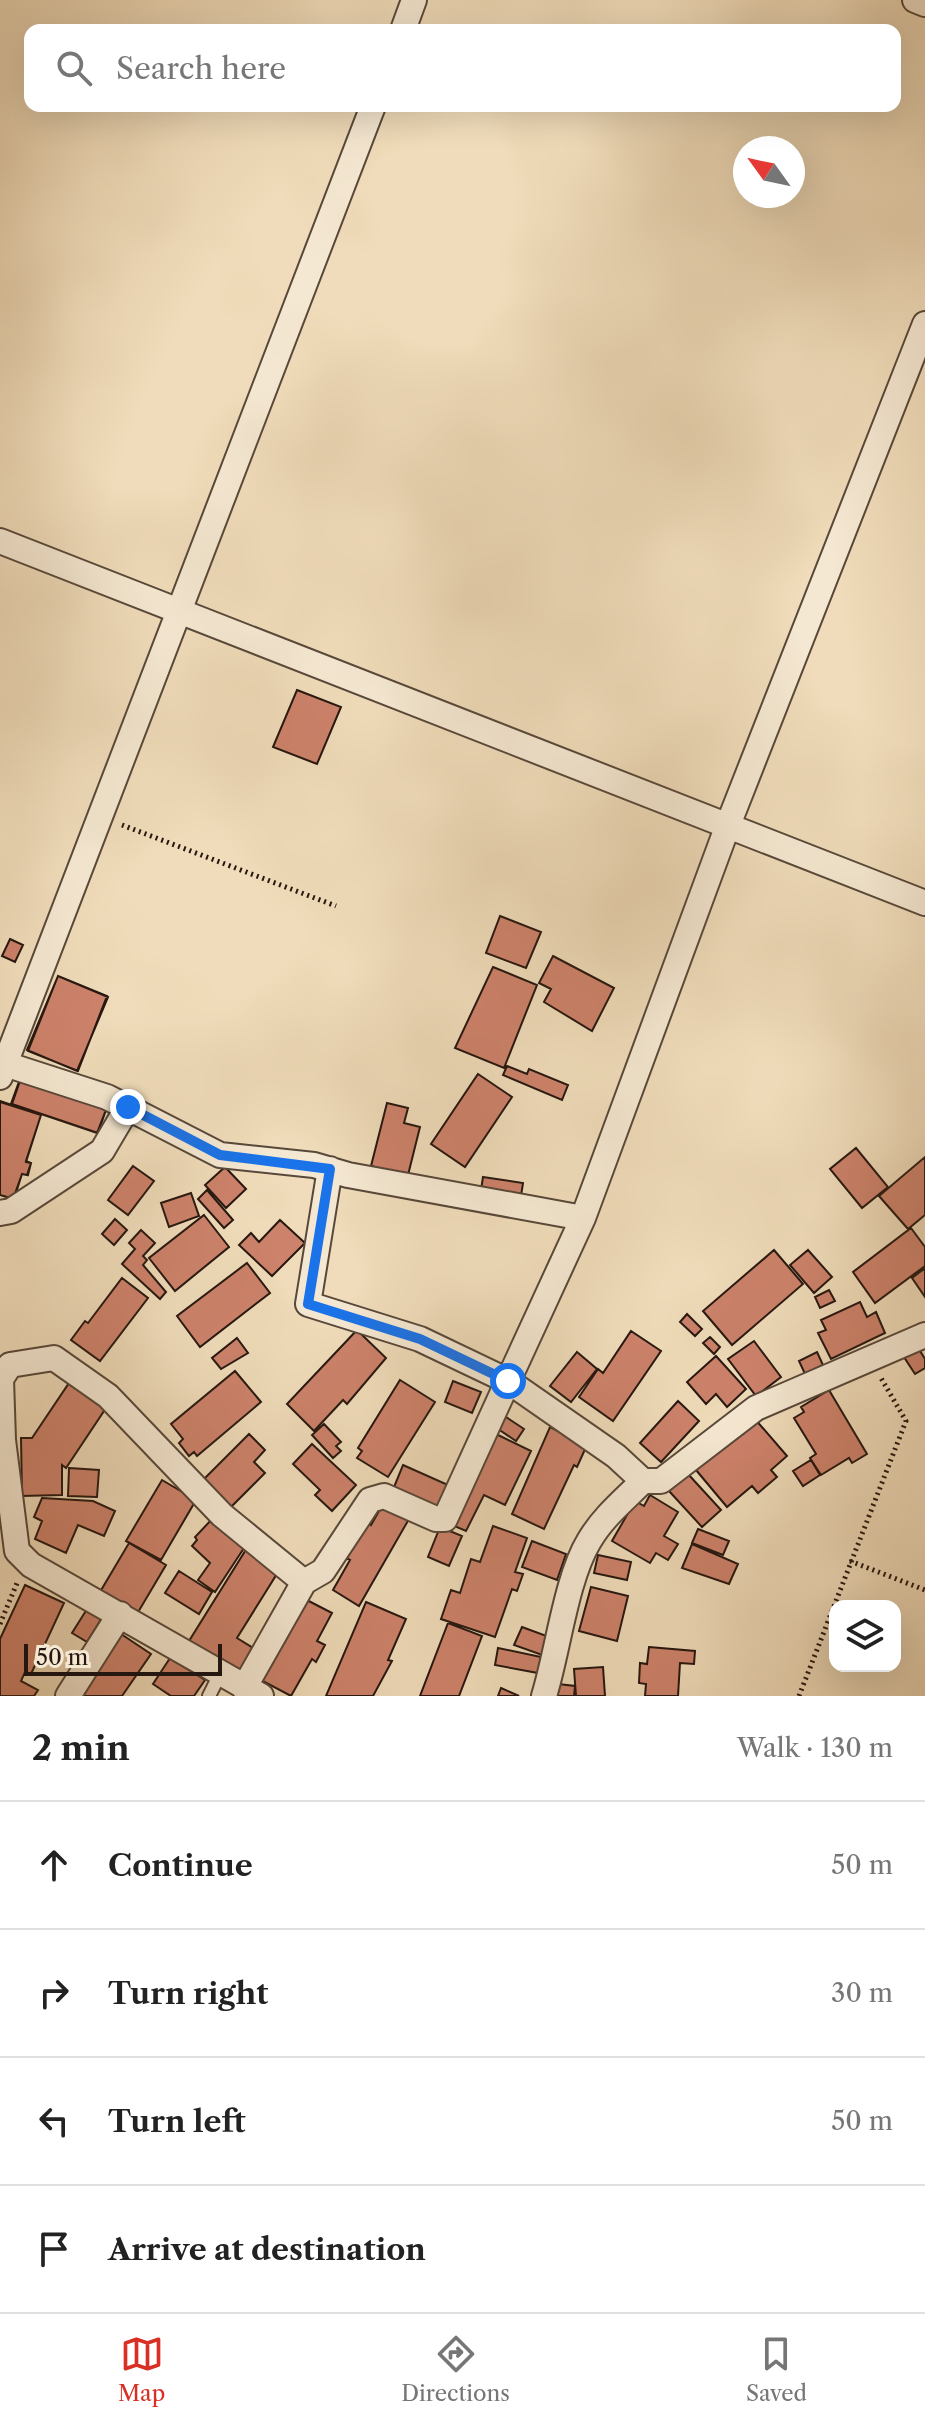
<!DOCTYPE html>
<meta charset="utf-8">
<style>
body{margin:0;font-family:"Libre Caslon Text",serif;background:#f2f2f2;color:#222}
.controls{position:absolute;right:24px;bottom:24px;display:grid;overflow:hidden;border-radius:16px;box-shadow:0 8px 32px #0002}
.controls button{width:72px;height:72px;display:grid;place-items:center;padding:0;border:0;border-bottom:2px solid #e0e0e0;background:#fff;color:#222;font:40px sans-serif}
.compass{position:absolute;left:733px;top:136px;width:72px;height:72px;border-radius:50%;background:#fff;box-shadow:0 8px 32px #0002;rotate:303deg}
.scale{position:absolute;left:24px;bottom:20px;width:198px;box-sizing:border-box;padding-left:8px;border:4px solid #261710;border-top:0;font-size:22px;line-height:28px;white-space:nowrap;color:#261710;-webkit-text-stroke:6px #f5e8d2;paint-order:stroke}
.stop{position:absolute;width:24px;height:24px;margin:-18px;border:6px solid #1a73e8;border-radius:50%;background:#fff}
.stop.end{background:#1a73e8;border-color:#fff;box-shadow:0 2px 8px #0008}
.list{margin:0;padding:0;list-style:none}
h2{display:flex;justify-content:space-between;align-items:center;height:104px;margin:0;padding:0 32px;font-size:34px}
h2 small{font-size:26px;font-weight:400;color:#767676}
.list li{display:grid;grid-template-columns:52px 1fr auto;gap:24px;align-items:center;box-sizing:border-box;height:128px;padding:0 32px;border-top:2px solid #e0e0e0}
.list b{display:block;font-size:30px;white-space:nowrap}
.list em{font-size:26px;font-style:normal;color:#767676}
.icon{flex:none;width:44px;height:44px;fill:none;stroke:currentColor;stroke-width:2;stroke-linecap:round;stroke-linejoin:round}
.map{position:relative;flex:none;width:925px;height:1696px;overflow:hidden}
.search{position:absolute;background:#fff;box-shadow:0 8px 32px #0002;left:24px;right:24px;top:24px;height:88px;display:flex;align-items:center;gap:20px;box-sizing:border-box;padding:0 28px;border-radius:16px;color:#767676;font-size:30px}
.sheet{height:616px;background:#fff}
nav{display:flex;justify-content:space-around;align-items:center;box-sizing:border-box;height:112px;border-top:2px solid #e0e0e0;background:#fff;font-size:22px;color:#767676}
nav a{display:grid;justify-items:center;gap:4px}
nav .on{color:#d93025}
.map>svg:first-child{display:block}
.building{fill:#cd826b;stroke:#261710;stroke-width:2}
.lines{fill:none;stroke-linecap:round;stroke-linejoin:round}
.lane-casing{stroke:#58483a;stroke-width:16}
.street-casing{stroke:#58483a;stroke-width:28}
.path{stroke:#261710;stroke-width:5;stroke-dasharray:2 4;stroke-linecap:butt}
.lane{stroke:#f5e8d2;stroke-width:12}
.street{stroke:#f5e8d2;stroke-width:24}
.route{stroke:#1a73e8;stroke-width:10}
</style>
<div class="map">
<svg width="925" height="1696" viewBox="0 0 925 1696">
<rect width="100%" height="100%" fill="#f0dcba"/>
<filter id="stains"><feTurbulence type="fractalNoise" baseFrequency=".0025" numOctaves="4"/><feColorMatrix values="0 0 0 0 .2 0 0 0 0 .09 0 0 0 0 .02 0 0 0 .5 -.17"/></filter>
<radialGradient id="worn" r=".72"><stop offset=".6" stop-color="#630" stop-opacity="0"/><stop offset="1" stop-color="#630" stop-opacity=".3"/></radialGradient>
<path class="building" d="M297,690L341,707L317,764L273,747Z
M500,916L541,932L526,968L486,953Z
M10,939L23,945L15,962L2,956Z
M553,956L614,988L592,1031L544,1002L551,989L539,983Z
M493,967L537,985L504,1068L455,1048Z
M58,976L107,996L78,1071L28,1051Z
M58,976L108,997L77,1071L27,1050Z
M507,1066L527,1074L529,1069L568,1085L562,1100L503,1075Z
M478,1074L512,1097L465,1167L431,1144Z
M21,1078L107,1107L98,1133L12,1104Z
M20,1079L107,1107L97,1133L11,1104Z
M0,1101L41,1115L26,1162L31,1163L27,1175L22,1174L14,1199L0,1195Z
M0,1102L41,1115L26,1161L31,1163L28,1175L22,1174L13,1199L0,1195Z
M387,1103L408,1108L404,1123L420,1127L408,1175L371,1166Z
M856,1148L888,1187L862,1208L830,1169Z
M925,1157V1215L908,1229L879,1196Z
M133,1166L154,1181L128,1215L108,1200Z
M225,1167L246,1189L226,1208L205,1185Z
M483,1177L523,1183L521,1196L481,1190Z
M207,1190L233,1220L224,1228L198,1199Z
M191,1193L199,1216L169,1227L161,1203Z
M204,1215L229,1247L175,1291L149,1258Z
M115,1219L127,1230L114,1245L102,1234Z
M280,1220L305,1243L272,1276L239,1245L251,1233L259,1242Z
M911,1228L925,1247V1266L875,1303L853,1272Z
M141,1230L155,1243L143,1256L147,1260L143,1265L166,1292L160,1299L122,1264L135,1249L129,1243Z
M774,1250L803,1284L732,1345L703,1311Z
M808,1250L832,1277L814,1293L790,1265Z
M247,1263L270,1293L200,1347L177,1316Z
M925,1268V1297L912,1278Z
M122,1278L148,1298L100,1361L71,1340L85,1321L88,1323Z
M829,1290L835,1301L820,1308L815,1297Z
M860,1302L867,1317L876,1312L885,1333L831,1359L818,1333L826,1330L821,1320Z
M687,1314L702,1329L695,1336L680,1322Z
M357,1330L386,1358L347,1404L343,1400L314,1431L287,1404Z
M631,1331L661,1351L613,1421L579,1397L598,1369L603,1373Z
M710,1337L720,1347L714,1354L703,1343Z
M237,1338L248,1353L221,1369L212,1358Z
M754,1341L781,1377L756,1396L728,1359Z
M917,1346L925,1359V1368L915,1374L902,1354Z
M577,1352L597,1369L571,1402L550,1386Z
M817,1352L823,1365L805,1374L799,1361Z
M716,1356L746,1389L727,1407L716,1394L706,1404L687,1382Z
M235,1371L261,1402L197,1456L194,1452L189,1456L179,1443L183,1439L171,1424Z
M71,1380L108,1405L66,1468L62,1465V1495L22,1496L21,1438H32Z
M400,1380L435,1402L388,1477L357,1458L362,1451L358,1448Z
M453,1381L481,1392L472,1413L445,1402Z
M829,1390L867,1454L852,1463L849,1458L821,1475L810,1458L816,1454L794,1418L804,1412L801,1407Z
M678,1401L699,1421L661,1462L640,1443Z
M503,1415L524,1429L516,1441L495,1427Z
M755,1419L787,1456L771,1470L777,1477L758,1493L752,1486L727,1507L696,1470Z
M324,1424L341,1442L336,1446L341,1451L333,1458L312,1435Z
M550,1427L587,1445L577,1467L574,1465L544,1529L512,1514Z
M492,1432L531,1451L505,1505L484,1495L466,1531L452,1525Z
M249,1434L265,1450L254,1462L265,1473L228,1510L201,1482Z
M312,1444L356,1485L332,1511L315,1495L320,1490L293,1464Z
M811,1460L820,1475L803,1486L793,1471Z
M403,1465L448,1485L436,1511L392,1492Z
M69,1468L99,1470L97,1497L68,1496Z
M688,1474L721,1510L702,1527L669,1491Z
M162,1480L196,1500L161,1560L126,1541Z
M650,1495L678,1512L664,1536L678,1544L668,1560L656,1553L650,1563L612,1541L635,1501L644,1506Z
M42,1498L93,1501L115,1511L104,1536L78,1525L66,1553L35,1539L42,1521L34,1517Z
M383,1504L409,1519L359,1606L333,1590L350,1560L344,1557L365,1521L371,1525Z
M215,1516L246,1545L215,1592L198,1580L210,1563L192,1546L197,1540L195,1537Z
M493,1526L527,1538L515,1572L523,1574L517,1591L512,1589L495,1637L441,1619L451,1590L460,1593L471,1559L480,1562Z
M440,1527L462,1536L449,1566L428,1557Z
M698,1529L729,1541L723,1555L692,1543Z
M532,1541L566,1554L557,1580L522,1567Z
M129,1543L166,1565L137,1614L100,1592Z
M692,1544L738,1564L729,1584L682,1568Z
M247,1548L280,1569L237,1638L258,1651L243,1675L189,1641Z
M598,1555L631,1562L627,1580L594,1573Z
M179,1571L212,1592L199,1614L165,1593Z
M25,1585L64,1603L31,1674L25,1672L21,1681L38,1690L34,1696H0V1639Z
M591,1587L628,1596L617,1641L579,1631Z
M301,1597L332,1613L317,1641L325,1645L316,1662L312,1659L291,1696L255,1677Z
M366,1602L406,1619L388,1660L392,1661L373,1696H326Z
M87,1609L102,1618L87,1642L72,1633Z
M448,1623L482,1636L459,1696H420Z
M522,1627L552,1638L545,1656L514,1645Z
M118,1632L151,1654L122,1696H75Z
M649,1647L695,1651L694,1664L680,1663L678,1696H645L646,1684L639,1683L640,1663L647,1664Z
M498,1648L541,1657L538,1673L495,1665Z
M170,1658L205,1680L194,1696H171L153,1684Z
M603,1667L605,1696H576L574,1669Z
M558,1684L575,1686L574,1696H556Z
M501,1688L519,1696H498Z"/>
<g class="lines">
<g class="lane-casing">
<path id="lane" d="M209,1696L220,1674"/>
</g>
<g class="street-casing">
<path id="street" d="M915,0L925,4
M403,30L414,0
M0,541L925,903
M5,1064L107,1097L220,1155L314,1165L348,1175L583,1218
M0,1077L373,106
M0,1213L11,1211L102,1151L128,1107
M643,1481L616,1456L508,1381L583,1218L728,825L925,324
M244,1688L304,1582
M68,1696L120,1614
M261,1696L31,1565L17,1551L3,1440L1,1379L10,1365L54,1358L108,1396L222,1515L304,1582L323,1571L370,1500L384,1496L436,1519H445L508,1381L420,1339L308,1304L330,1169
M544,1696C558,1651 566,1579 589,1541C603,1517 624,1500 643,1481H661L756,1408L925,1335"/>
</g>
<path class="path" d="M122,825L336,906
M850,1561L925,1590
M0,1624L17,1583
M799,1696L906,1421L881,1378"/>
<use href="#lane" class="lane"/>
<use href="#street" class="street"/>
</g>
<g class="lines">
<path class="route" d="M128,1107L220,1155L330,1169L308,1304L420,1339L508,1381"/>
</g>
<rect width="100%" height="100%" filter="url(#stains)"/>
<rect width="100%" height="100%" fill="url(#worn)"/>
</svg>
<div class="controls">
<button><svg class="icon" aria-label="layers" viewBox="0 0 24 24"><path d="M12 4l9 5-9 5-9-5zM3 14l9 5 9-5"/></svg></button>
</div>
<svg class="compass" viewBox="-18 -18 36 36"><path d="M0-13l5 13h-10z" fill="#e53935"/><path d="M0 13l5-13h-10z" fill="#767676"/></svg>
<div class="scale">50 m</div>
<div class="stop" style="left:508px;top:1381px"></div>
<div class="stop end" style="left:128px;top:1107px"></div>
<div class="search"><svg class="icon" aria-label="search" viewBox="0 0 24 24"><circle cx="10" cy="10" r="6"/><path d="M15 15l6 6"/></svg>Search here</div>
</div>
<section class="sheet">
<h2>2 min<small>Walk · 130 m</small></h2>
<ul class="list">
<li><svg class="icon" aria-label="ahead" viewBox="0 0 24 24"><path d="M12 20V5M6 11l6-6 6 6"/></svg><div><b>Continue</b></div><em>50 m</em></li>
<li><svg class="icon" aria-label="right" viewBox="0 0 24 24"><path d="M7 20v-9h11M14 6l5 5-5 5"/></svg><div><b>Turn right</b></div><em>30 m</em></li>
<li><svg class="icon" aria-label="left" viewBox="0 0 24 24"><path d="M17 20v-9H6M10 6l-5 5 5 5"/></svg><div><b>Turn left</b></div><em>50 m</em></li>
<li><svg class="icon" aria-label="arrive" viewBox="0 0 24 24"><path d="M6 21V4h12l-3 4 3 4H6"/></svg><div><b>Arrive at destination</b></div></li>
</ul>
</section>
<nav>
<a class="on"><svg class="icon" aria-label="map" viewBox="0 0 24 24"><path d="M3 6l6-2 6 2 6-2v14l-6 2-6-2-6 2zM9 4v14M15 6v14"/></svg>Map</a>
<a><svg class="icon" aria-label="directions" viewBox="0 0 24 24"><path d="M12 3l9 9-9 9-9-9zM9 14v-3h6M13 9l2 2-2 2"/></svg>Directions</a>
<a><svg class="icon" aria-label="saved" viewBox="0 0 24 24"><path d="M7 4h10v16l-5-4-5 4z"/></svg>Saved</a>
</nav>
